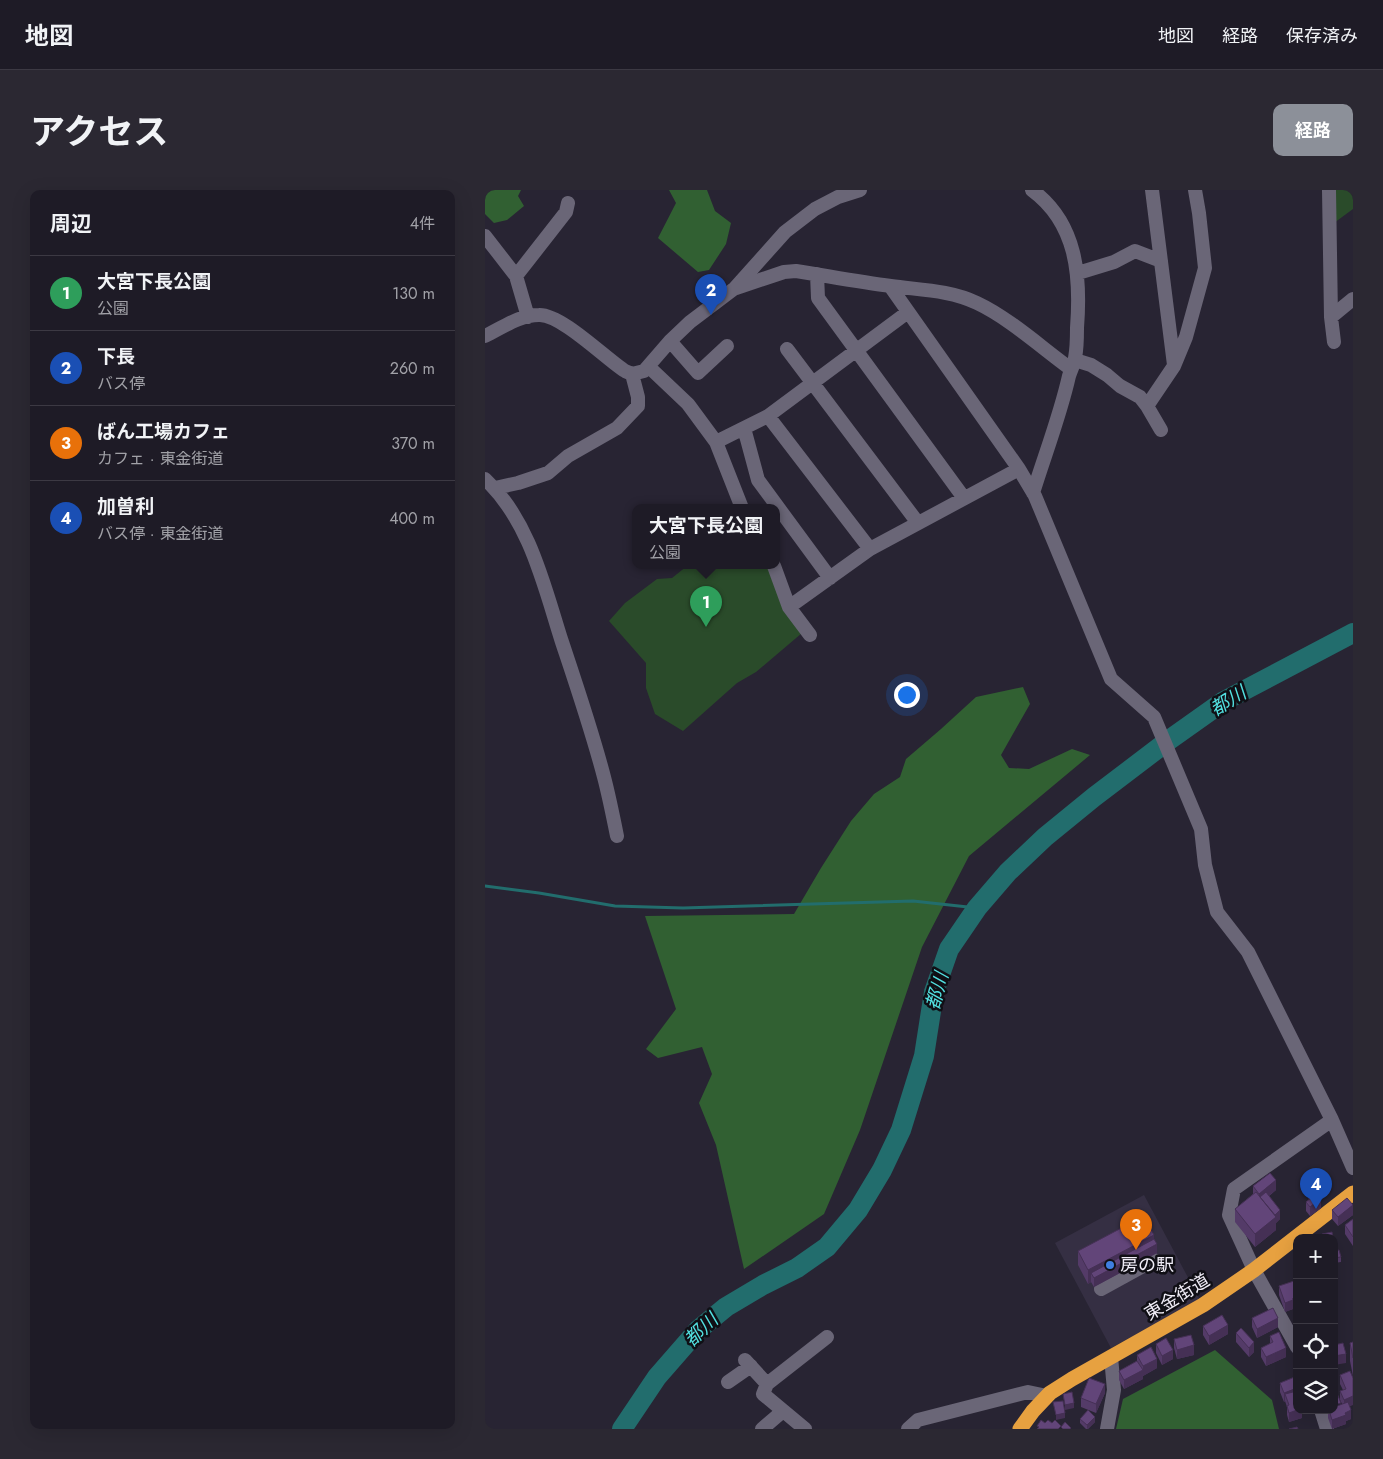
<!DOCTYPE html>
<html lang="ja">
<meta charset="utf-8">
<style>
body{margin:0;font-family:Jost,"Noto Sans JP",sans-serif;background:#2b2832;color:#f1f3f6}
.controls{position:absolute;right:15px;bottom:15px;display:grid;overflow:hidden;border-radius:10px;box-shadow:0 5px 20px #0002}
.controls button{width:45px;height:45px;display:grid;place-items:center;padding:0;border:0;border-bottom:1px solid #3c3943;background:#1e1b26;color:#f1f3f6;font:25px sans-serif}
.you{position:absolute;left:421px;top:504px;width:18px;height:18px;margin:-12px;border:4px solid #fff;border-radius:50%;background:#1a73e8;box-shadow:0 0 0 8px #1a73e833}
.badge{display:grid;place-items:center;width:32px;height:32px;border-radius:50%;background:#8c9099;color:#fff;font-size:16px;font-weight:700}
.pin{position:absolute;translate:-50% -41px;filter:drop-shadow(0 1px 2px #0008)}
.pin::after{content:'';position:absolute;top:26px;width:18px;height:15px;background:inherit;clip-path:polygon(0 0,100% 0,50% 100%)}
.popup{position:absolute;left:147px;top:314px;width:148px;height:65px;box-sizing:border-box;display:grid;place-content:center;border-radius:10px;background:#1e1b26;filter:drop-shadow(0 1px 4px #0005);font-size:16px;white-space:nowrap;color:#a1a1a7}
.popup b{font-size:19px;color:#f1f3f6}
.popup::after{content:'';position:absolute;left:50%;top:100%;margin-left:-10px;border:10px solid transparent;border-top-color:#1e1b26}
.list{margin:0;padding:0;list-style:none}
h2{display:flex;justify-content:space-between;align-items:center;height:65px;margin:0;padding:0 20px;font-size:21px}
h2 small{font-size:16px;font-weight:400;color:#a1a1a7}
.list li{display:grid;grid-template-columns:32px 1fr auto;gap:15px;align-items:center;box-sizing:border-box;height:75px;padding:0 20px;border-top:1px solid #3c3943}
.list b{display:block;font-size:19px;white-space:nowrap}
.list p{margin:0;font-size:16px;white-space:nowrap;color:#a1a1a7}
.list em{font-size:16px;font-style:normal;color:#a1a1a7}
.icon{flex:none;width:28px;height:28px;fill:none;stroke:currentColor;stroke-width:2;stroke-linecap:round;stroke-linejoin:round}
.map{position:relative;flex:none;width:868px;height:1239px;overflow:hidden;border-radius:10px}
header{display:flex;align-items:center;gap:30px;box-sizing:border-box;height:70px;padding:0 25px;background:#1e1b26;border-bottom:1px solid #3c3943}
header strong{font-size:24px}
nav{display:flex;gap:28px;margin-inline-start:auto;font-size:18px}
.intro{display:flex;align-items:center;justify-content:space-between;box-sizing:border-box;height:120px;padding:0 30px}
h1{margin:0;font-size:35px}
.button{padding:12px 22px;border-radius:10px;background:#8c9099;color:#fff;font-size:18px;font-weight:700}
main{display:flex;gap:30px;padding:0 30px}
aside{flex:1;background:#1e1b26;border-radius:10px;box-shadow:0 5px 20px #0002}
.map>svg:first-child{display:block}
.built{fill:#352f43}
.green{fill:#2a4b2a}
.forest{fill:#316032}
.lines{fill:none;stroke-linecap:round;stroke-linejoin:round}
.stream{stroke:#226d6d;stroke-width:3}
.river{stroke:#226d6d;stroke-width:20}
.minor{stroke:#6a6677;stroke-width:14}
.highway{stroke:#e7a140;stroke-width:15}
.wall{fill:#543b68}
.shaded-wall{fill:#453055}
.building{fill:#624579;stroke:#453055}
.shop-dot{fill:#3f7fe0;stroke:#100f15;stroke-width:2}
.labels{text-anchor:middle;dominant-baseline:central;stroke-width:5;stroke-linejoin:round;paint-order:stroke}
.poi-label{font-size:18px;fill:#f0edf7;stroke:#100f15;text-anchor:start}
.street-label{font-size:18px;fill:#f0edf7;stroke:#100f15}
.water-label{font-size:19px;font-style:italic;fill:#52dfdf;stroke:#100f15}
</style>
<header>
<strong>地図</strong>
<nav><a>地図</a><a>経路</a><a>保存済み</a></nav>
</header>
<div class="intro"><h1>アクセス</h1><a class="button">経路</a></div>
<main>
<aside>
<h2>周辺<small>4件</small></h2>
<ul class="list">
<li><span class="badge" style="background:#2e9e5b">1</span><div><b>大宮下長公園</b><p>公園</p></div><em>130 m</em></li>
<li><span class="badge" style="background:#1a4fb4">2</span><div><b>下長</b><p>バス停</p></div><em>260 m</em></li>
<li><span class="badge" style="background:#e8710a">3</span><div><b>ばん工場カフェ</b><p>カフェ · 東金街道</p></div><em>370 m</em></li>
<li><span class="badge" style="background:#1a4fb4">4</span><div><b>加曽利</b><p>バス停 · 東金街道</p></div><em>400 m</em></li>
</ul>
</aside>
<div class="map">
<svg width="868" height="1239" viewBox="0 0 868 1239">
<rect width="100%" height="100%" fill="#282433"/>
<path class="built" d="M659,1005L715,1110L626,1158L570,1053Z"/>
<path class="green" d="M848,0H868V19L849,33Z
M202,376H286L317,443L271,482L252,493L198,541L170,524L161,498V473L124,431L140,413L172,389L187,388Z"/>
<path class="forest" d="M0,0H36L33,6L39,16L22,30L9,33L0,24Z
M184,0H222L230,21L246,33L241,54L224,80L213,82L173,48L191,13Z
M538,497L545,514L516,565L524,578L544,579L587,559L605,565L484,666L437,757L375,940L339,1024L259,1079L231,955L214,913L227,884L217,857L173,868L161,859L191,819L160,726L309,724L336,678L366,631L389,604L415,587L421,569L456,539L491,507Z
M730,1160L787,1210L794,1239H631L638,1209Z"/>
<g class="lines">
<path class="stream" d="M0,696L54,703L130,716L198,718L428,711L492,718"/>
<path class="river" d="M137,1239L172,1187L213,1140L241,1117L278,1095L312,1078L342,1057L373,1020L397,980L416,940L439,866L449,802L464,759L492,718L523,682L560,647L609,607L684,550L739,511L868,443"/>
<path class="minor" d="M547,0C592,33 596,86 592,138C592,148 592,158 590,168C589,174 586,180 584,186C575,226 560,264 548,303
M667,0L689,175
M844,0L846,127L849,152
M0,46L31,86L43,127
M593,83L629,72L650,61L676,71
M332,84L333,108L479,308
M31,86L81,22L83,13
M405,96L534,279L550,306L626,489L669,527L716,639L720,675L732,722L763,762L847,930L868,978
M251,98L299,82L311,81C343,86 374,92 406,96C435,100 465,100 492,113C524,128 557,158 586,179
M846,127L868,109
M0,146C17,138 34,125 54,125C76,124 120,168 140,181L147,184L159,181L185,151L205,132L250,98L300,42L330,19L353,7L375,0
M185,151L213,183L242,156
M302,159L433,333
M590,170L606,175L622,185L635,196L655,207L662,216L676,240
M164,177L203,214L231,252L257,318
M662,216L689,176L701,147L720,78L714,23L710,0
M283,226L385,359
M259,238L273,290L345,388
M231,252L283,226L423,122
M0,289C45,331 59,396 77,452C92,497 107,541 119,587C124,606 128,626 132,646
M10,298L33,293L63,283L83,266L132,238L153,216V207L147,184
M289,376L304,417L325,445
M304,417L385,359L534,279
M616,1099L669,1070
M812,1157L769,1080L744,1025L749,999L847,930
M260,1170L282,1194
M243,1192L266,1176
M836,1220L842,1239
M277,1239L298,1221
M320,1239L278,1204L282,1194L342,1147
M423,1239L433,1230L543,1202L562,1206
M622,1239L629,1200L626,1167"/>
<path class="highway" d="M535,1239L548,1221L565,1203L587,1189L718,1115L769,1080L868,1003"/>
</g>
<path class="wall" d="M817,987L827,998L836,1018L825,1026L821,1021V1012L824,1010L819,997H818L817,991Z
M830,989L844,1003L840,1006L830,993Z
M768,996L791,1000L784,1006L795,1029L791,1033V1040L770,1057L750,1032V1019L768,1004Z
M847,1020L868,1025L853,1036L847,1029Z
M868,1029V1056L860,1044V1035Z
M669,1049L672,1063L609,1097L606,1092L603,1094L593,1075V1061Z
M849,1054L850,1061L856,1067V1072L849,1073Z
M812,1057V1079L809,1072V1058Z
M812,1090V1131L808,1121V1119L800,1122L794,1105V1096Z
M767,1128L793,1137L772,1148L767,1137Z
M718,1136L743,1144L724,1155L718,1145Z
M751,1143L769,1162L764,1167L751,1152Z
M785,1146L801,1167L781,1176L776,1167V1158L785,1154Z
M689,1149L709,1165L692,1169L689,1158Z
M868,1152V1186L865,1171V1153Z
M671,1154L688,1169L677,1175L671,1163Z
M652,1165L672,1178L658,1186V1184V1189L639,1199L634,1190V1181L652,1171Z
M865,1181V1217L866,1229L861,1231V1234L847,1239L843,1228V1220H849L857,1214L855,1210V1201L858,1200L855,1194V1185Z
M795,1193L812,1220H817V1228L804,1232L802,1225V1217L800,1211L799,1212L795,1202Z
M620,1203L611,1223L596,1217V1208Z
M595,1229L610,1232L603,1239H601L595,1233Z"/>
<path class="shaded-wall" d="M791,990V1000L776,1012L774,1011V1004Z
M844,998V1003L840,1006V1001Z
M836,1008V1018L825,1026V1017Z
M868,1015V1025L853,1036V1027Z
M795,1020V1029L791,1033V1040L770,1057V1044Z
M669,1045V1056L672,1054V1063L609,1097V1088L606,1083V1092L603,1094V1080Z
M808,1110V1119L800,1122V1113Z
M852,1123V1137L849,1138V1124Z
M793,1128V1137L772,1148V1139Z
M743,1135V1144L724,1155V1146Z
M769,1152V1162L764,1167V1158Z
M709,1155V1165L692,1169V1160Z
M801,1158V1167L781,1176V1167Z
M688,1160V1169L677,1175V1166Z
M861,1164V1173L849,1175V1166Z
M672,1169V1178L658,1186V1176Z
M658,1180V1189L639,1199V1190Z
M620,1194V1203L611,1223V1214Z
M812,1198V1207L800,1204V1211L799,1212V1203Z
M868,1206V1215L859,1219V1210Z
M589,1213V1218L580,1220V1215Z
M812,1220H817V1228L804,1232V1223Z
M866,1220V1229L861,1231V1234L847,1239V1230L860,1223Z
M580,1223V1228L571,1230V1225Z
M610,1227V1232L602,1239V1235Z"/>
<path class="building" d="M785,983L791,990L774,1004L768,996Z
M822,985L823,988L819,989V992H818L817,987Z
M834,986L844,998L840,1001L830,989Z
M824,988L827,998L836,1008L825,1017L821,1012L828,1006L823,1000L819,989Z
M771,1002L791,1027L770,1044L750,1019Z
M781,1002L795,1020L790,1025L775,1007Z
M862,1008L868,1015L853,1027L847,1020Z
M659,1026L669,1045L603,1080L593,1061Z
M868,1029V1047L860,1035Z
M847,1042L848,1048H838L837,1044Z
M669,1049L672,1054L609,1088L606,1083Z
M812,1057V1065L809,1058Z
M854,1060L856,1067L849,1068V1061Z
M812,1090V1107L808,1108V1110L800,1113L794,1096Z
M812,1107V1117L808,1108Z
M849,1115L852,1123L849,1124Z
M788,1118L793,1128L772,1139L767,1128Z
M737,1125L743,1135L724,1146L718,1136Z
M756,1138L769,1152L764,1158L751,1143Z
M794,1142L801,1158L781,1167L776,1158L788,1152L785,1146Z
M706,1145L709,1155L692,1160L689,1149Z
M681,1148L688,1160L677,1166L671,1154Z
M868,1152V1168L865,1153Z
M858,1153L861,1164L849,1166V1155Z
M666,1157L672,1169L658,1176L652,1165Z
M652,1171L658,1180L639,1190L634,1181Z
M865,1181L868,1188V1206L859,1210L855,1201L861,1199L855,1185Z
M812,1186V1198L799,1203L795,1193Z
M604,1188L620,1194L611,1214L596,1208Z
M849,1196L856,1213L849,1215Z
M812,1201V1220L804,1223L802,1216L804,1215L800,1204Z
M587,1202L589,1213L580,1215L578,1204Z
M578,1211L580,1223L571,1225L568,1212Z
M863,1212L866,1220L860,1223L861,1225L847,1230L844,1220H849V1217Z
M603,1220L610,1227L602,1235L595,1229Z
M556,1230L560,1233L563,1230L567,1233L570,1230L576,1236L573,1239H552L554,1237L552,1236Z
M580,1232L586,1238L585,1239H578L576,1237Z
M812,1237L813,1239H804Z"/>
<circle class="shop-dot" cx="625" cy="1075" r="5"/>
<g class="labels">
<g class="poi-label">
<text x="635" y="1075">房の駅</text>
</g>
<g class="street-label">
<text transform="translate(692 1107) rotate(-31)">東金街道</text>
</g>
<g class="water-label">
<text transform="translate(743 511) rotate(-32)">都川</text>
<text transform="translate(452 801) rotate(-75)">都川</text>
<text transform="translate(216 1140) rotate(-44)">都川</text>
</g>
</g>
</svg>
<div class="controls">
<button>+</button>
<button>−</button>
<button><svg class="icon" aria-label="locate" viewBox="0 0 24 24"><circle cx="12" cy="12" r="6"/><path d="M12 2v4M12 18v4M2 12h4M18 12h4"/></svg></button>
<button><svg class="icon" aria-label="layers" viewBox="0 0 24 24"><path d="M12 4l9 5-9 5-9-5zM3 14l9 5 9-5"/></svg></button>
</div>
<div class="you"></div>
<div class="pin badge" style="left:221px;top:437px;background:#2e9e5b">1</div>
<div class="popup"><b>大宮下長公園</b>公園</div>
<div class="pin badge" style="left:226px;top:125px;background:#1a4fb4">2</div>
<div class="pin badge" style="left:651px;top:1060px;background:#e8710a">3</div>
<div class="pin badge" style="left:831px;top:1019px;background:#1a4fb4">4</div>
</div>
</main>
